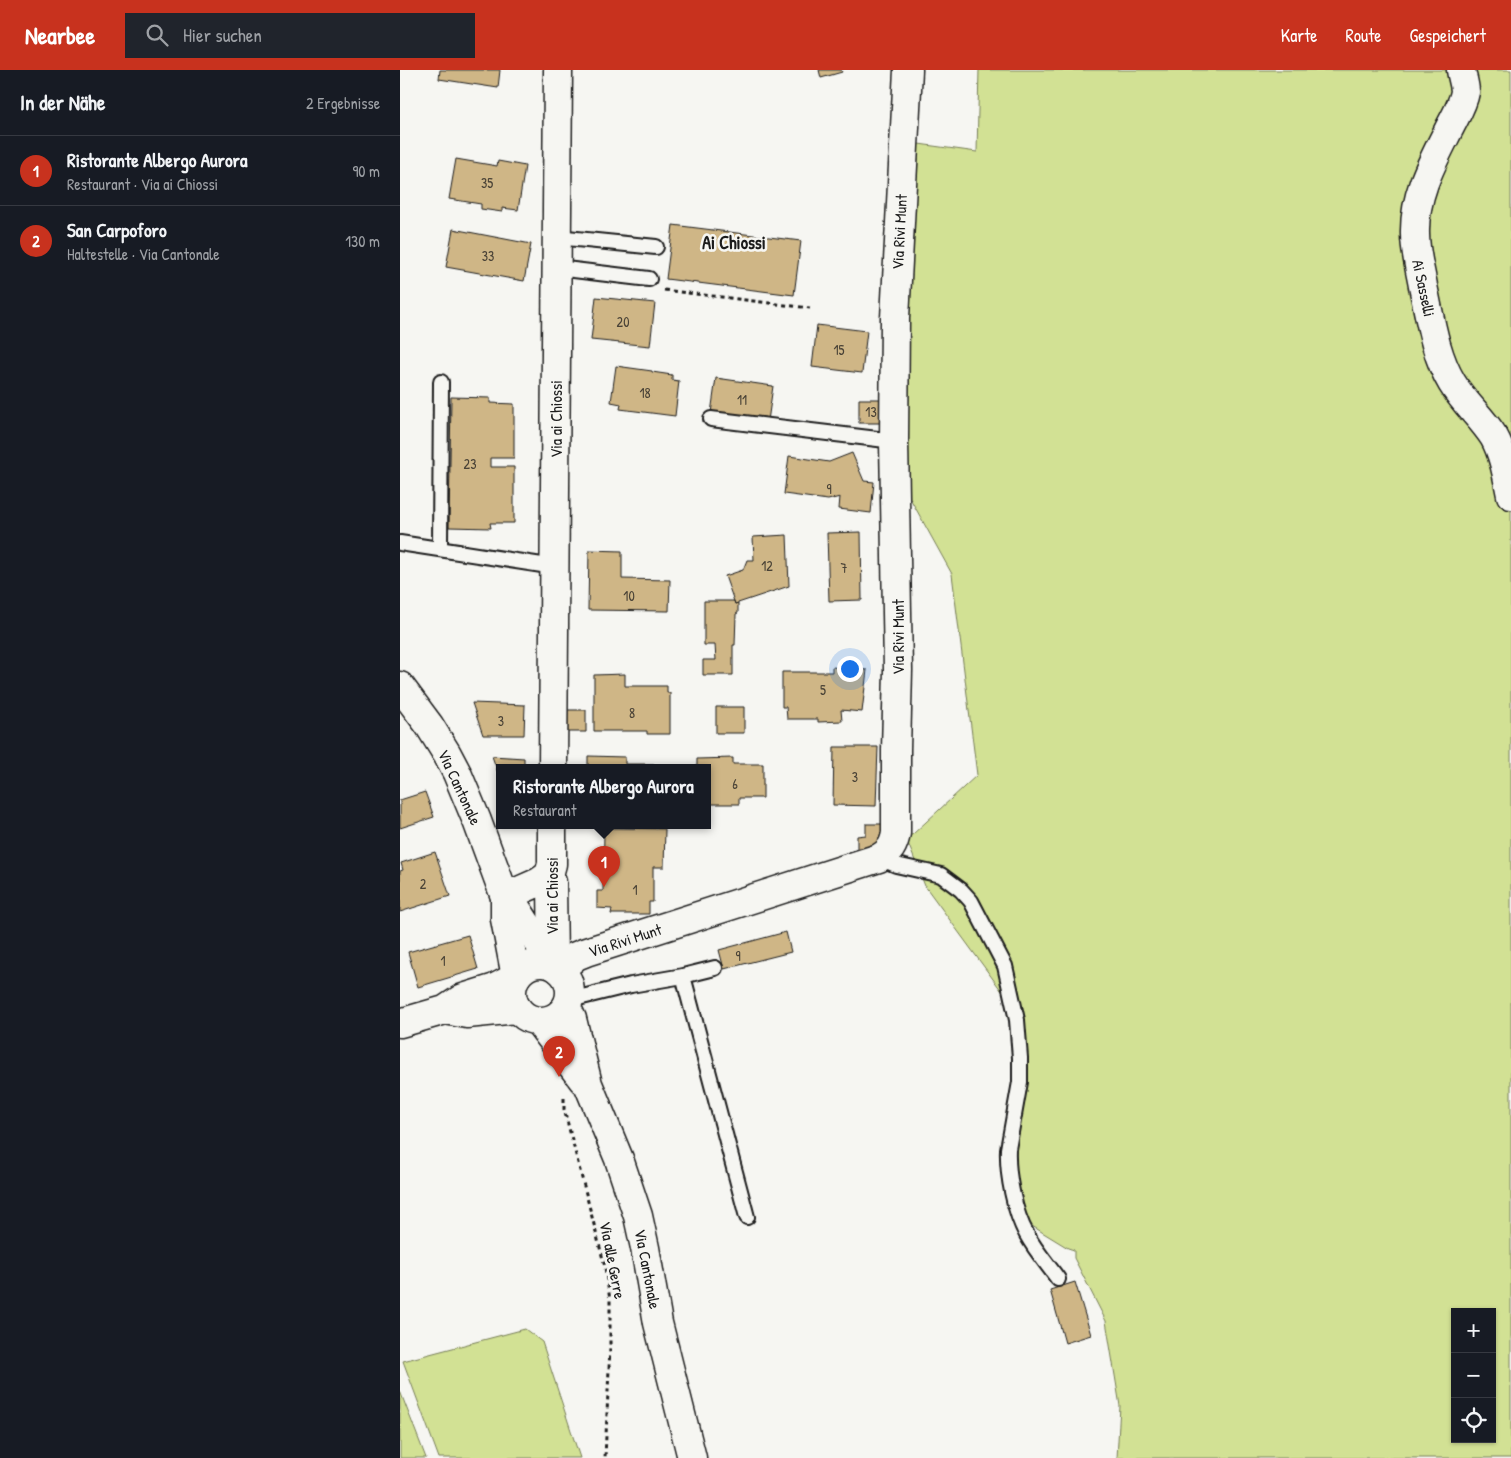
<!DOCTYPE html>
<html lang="de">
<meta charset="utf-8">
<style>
body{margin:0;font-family:"Patrick Hand",sans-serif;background:#20242c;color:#f1f3f6}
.controls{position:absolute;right:15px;bottom:15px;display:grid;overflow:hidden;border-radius:0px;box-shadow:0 1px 4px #0004}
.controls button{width:45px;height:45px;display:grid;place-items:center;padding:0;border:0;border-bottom:1px solid #363941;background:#171b24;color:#f1f3f6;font:25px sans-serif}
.you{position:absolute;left:449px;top:598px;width:18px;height:18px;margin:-12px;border:4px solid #fff;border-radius:50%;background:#1a73e8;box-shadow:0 0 0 8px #1a73e833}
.badge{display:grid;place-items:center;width:32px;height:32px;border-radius:50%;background:#c8321e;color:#fff;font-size:16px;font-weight:700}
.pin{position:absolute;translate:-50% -41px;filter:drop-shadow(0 1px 2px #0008)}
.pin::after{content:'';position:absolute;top:26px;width:18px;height:15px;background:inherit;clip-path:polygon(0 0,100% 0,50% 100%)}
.popup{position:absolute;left:96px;top:694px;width:215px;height:65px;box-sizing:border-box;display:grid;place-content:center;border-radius:0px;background:#171b24;filter:drop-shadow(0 1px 4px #0005);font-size:16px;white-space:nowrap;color:#9ea1a6}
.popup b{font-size:19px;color:#f1f3f6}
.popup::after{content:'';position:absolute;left:50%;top:100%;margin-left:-10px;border:10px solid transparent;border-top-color:#171b24}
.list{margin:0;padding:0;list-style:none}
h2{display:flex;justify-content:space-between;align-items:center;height:65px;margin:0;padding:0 20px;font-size:21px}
h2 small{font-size:16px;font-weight:400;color:#9ea1a6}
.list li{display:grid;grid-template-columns:32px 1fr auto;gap:15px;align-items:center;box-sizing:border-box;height:70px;padding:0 20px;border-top:1px solid #363941}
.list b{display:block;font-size:19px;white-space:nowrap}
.list p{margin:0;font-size:16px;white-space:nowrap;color:#9ea1a6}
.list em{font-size:16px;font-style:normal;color:#9ea1a6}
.icon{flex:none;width:28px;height:28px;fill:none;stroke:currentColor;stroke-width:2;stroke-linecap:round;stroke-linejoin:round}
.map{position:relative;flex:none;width:1111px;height:1388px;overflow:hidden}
header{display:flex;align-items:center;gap:30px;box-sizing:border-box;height:70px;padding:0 25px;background:#c8321e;color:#fff}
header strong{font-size:24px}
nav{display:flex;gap:28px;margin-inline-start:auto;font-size:18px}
.search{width:350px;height:45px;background:#20242c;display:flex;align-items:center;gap:12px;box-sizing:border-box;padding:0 18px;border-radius:0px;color:#9ea1a6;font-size:19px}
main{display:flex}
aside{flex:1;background:#171b24}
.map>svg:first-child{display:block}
.green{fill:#d2e194;stroke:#777e58;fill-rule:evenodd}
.building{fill:#cfb686;stroke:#1c1c1c}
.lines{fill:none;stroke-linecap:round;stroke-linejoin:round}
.service-casing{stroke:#1c1c1c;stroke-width:18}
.minor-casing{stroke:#1c1c1c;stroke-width:31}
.secondary-casing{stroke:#1c1c1c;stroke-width:31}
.path{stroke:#1c1c1c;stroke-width:3;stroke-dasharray:4 4;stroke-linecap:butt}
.service{stroke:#f6f6f2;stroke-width:14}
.minor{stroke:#f6f6f2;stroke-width:28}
.secondary{stroke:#f6f6f2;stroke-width:28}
.labels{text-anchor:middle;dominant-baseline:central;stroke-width:5;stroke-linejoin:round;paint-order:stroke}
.number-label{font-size:14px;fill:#494236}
.street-label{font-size:16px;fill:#1c1c1c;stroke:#f6f6f2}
.neighbourhood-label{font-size:18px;font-weight:bold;fill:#1c1c1c;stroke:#f6f6f2}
</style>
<header>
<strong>Nearbee</strong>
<div class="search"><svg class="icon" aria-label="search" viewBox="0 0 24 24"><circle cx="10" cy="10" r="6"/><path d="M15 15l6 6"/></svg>Hier suchen</div>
<nav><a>Karte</a><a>Route</a><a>Gespeichert</a></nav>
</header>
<main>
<aside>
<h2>In der Nähe<small>2 Ergebnisse</small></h2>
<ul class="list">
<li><span class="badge">1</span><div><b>Ristorante Albergo Aurora</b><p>Restaurant · Via ai Chiossi</p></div><em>90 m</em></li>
<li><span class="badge">2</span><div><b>San Carpoforo</b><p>Haltestelle · Via Cantonale</p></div><em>130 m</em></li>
</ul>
</aside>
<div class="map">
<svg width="1111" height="1388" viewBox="0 0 1111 1388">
<rect width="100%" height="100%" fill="#f6f6f2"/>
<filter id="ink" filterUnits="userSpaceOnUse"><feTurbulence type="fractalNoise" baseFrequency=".02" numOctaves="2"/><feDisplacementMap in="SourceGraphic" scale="10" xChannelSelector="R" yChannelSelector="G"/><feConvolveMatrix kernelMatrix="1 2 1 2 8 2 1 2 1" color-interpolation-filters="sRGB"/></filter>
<g filter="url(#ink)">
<path class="green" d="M579,0H1111V1388H717L720,1336L706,1251L674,1188V1180L668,1178L619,1148L605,1084L620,946L525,816L506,768L513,764L577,705L552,504L495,401L504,72L577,82ZM1055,1242H1092V1369H1055Z
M125,1259L142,1272L180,1388H39L3,1291Z
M0,1321L26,1388H0Z"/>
<path class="building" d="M40,0H100L98,18L39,9Z
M419,0H441L442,2L421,8Z
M56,89L97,96L98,91L125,96L118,140L102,138V142L81,139V134L49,129Z
M273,155L401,171L394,225L266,209Z
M53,159L131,174L124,211L46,197Z
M196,227L255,233L250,276L191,270Z
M417,255L467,261L462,303L412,297Z
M216,296L252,301V302L272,305V310L279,311L275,346L220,339L221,334L211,332Z
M316,308L373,316L368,351L311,343Z
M51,327L90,328V333L114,334V388H90V397H114V453H90L91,458L49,457Z
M459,329H484V353H459Z
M452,383L464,411L474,412L471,443L439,439L440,427L428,430L384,424L389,386L429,392Z
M461,462L462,530L429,531L427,463Z
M387,465L389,516L335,534L325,506L343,500L347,490H354L353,467Z
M189,480L222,481V509L270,510L269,541L188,540Z
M304,531H334L335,534L338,533V543L336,544L335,575H333V605H303V590H316L315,575H304Z
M432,597L467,600L462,642L441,640L442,651L418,652V649H387L386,637H382V602H432Z
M225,604V616H267V623H270V664H247V661H194V605Z
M72,633L125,635L124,665H83Z
M316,637H344V663H316Z
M163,640H186V662H163Z
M434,677H478L476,736L433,735Z
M92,686L124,688V698H100V709Z
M188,686L225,687V694H254V698H188Z
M333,688V694H363V728H339V734H308V698H297V689Z
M25,722L34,747L0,758V730Z
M466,754H482L483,777L457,778V766L466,765Z
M207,758L265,759L264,797H253V832H249V844H211L212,839L197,838V821H203L204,763H207Z
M35,782L50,826L0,842V801L3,800L1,793Z
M386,862L391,882L324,899L319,880Z
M68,865L78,899L18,917L8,882Z
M675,1212L691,1265L665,1273L650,1220Z"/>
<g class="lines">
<g class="service-casing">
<path id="service" d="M157,167L256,177
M157,198L249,209
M311,349L494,371
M0,473L155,497
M40,479L41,312
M479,788L496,795L541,805L561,820L571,831L605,896L617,950L620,988V1012L608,1079C607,1104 614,1142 627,1165C635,1180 648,1195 658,1209
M283,906L347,1147
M170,930L231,915L283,906L315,898"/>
</g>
<g class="minor-casing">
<path id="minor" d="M1061,0C1062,7 1065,15 1065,22C1063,34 1055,47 1050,57C1033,91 1014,124 1015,164C1015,181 1020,199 1023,216C1030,248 1035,285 1052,313C1064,333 1082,348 1094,367C1104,385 1107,406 1111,425
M153,698L158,0
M152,756V794L149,805L152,812L153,895
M105,827L139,812L149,805
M160,900L176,886L186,882L479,788C490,782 494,775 496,763V680L498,600L494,371L495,248L508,0
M45,940L67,944L117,939
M0,953L45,940L63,928L95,918L116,907"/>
</g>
<g class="secondary-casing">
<path id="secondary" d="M0,616L29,655L47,684L57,703L77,751L105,827V849L116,907
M105,827L115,836L153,895
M112 922a29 29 0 1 1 58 0a29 29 0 1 1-58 0Z
M167,938L172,949L188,1014L219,1089L238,1146L245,1178L258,1253L292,1388
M138,951L183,1010"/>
</g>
<path class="path" d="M264,220L410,238
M164,1028V1039L205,1197L210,1230V1277L205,1388"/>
<use href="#service" class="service"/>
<use href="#minor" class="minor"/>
<use href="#secondary" class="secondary"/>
</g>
</g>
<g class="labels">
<g class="number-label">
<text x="87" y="112">35</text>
<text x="88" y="185">33</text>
<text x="223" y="251">20</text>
<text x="439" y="279">15</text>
<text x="245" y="322">18</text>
<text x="342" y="329">11</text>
<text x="471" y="341">13</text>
<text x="70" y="393">23</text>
<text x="429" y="418">9</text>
<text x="367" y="495">12</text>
<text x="444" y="497">7</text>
<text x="229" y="525">10</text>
<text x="423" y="619">5</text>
<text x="232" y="642">8</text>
<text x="101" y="650">3</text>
<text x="455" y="706">3</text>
<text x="335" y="713">6</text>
<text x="23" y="813">2</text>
<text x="235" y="819">1</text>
<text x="338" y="885">9</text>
<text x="43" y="890">1</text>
</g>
<g class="street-label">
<text transform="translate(499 162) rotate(-87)">Via Rivi Munt</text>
<text transform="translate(1024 218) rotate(78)">Ai Sasselli</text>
<text transform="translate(156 349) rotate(-90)">Via ai Chiossi</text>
<text transform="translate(498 567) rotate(-90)">Via Rivi Munt</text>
<text transform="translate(60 717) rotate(65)">Via Cantonale</text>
<text transform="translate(152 826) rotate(-90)">Via ai Chiossi</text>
<text transform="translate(225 870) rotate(-18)">Via Rivi Munt</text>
<text transform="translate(213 1190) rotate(79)">Via alle Gerre</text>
<text transform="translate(248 1199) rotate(79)">Via Cantonale</text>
</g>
<g class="neighbourhood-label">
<text x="334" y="172">Ai Chiossi</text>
</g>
</g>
</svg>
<div class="controls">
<button>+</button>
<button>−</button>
<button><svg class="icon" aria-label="locate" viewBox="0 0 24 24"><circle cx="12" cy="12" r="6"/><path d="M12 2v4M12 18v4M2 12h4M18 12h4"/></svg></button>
</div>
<div class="you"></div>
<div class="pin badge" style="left:204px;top:817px">1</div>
<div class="popup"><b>Ristorante Albergo Aurora</b>Restaurant</div>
<div class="pin badge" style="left:159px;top:1007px">2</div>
</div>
</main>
